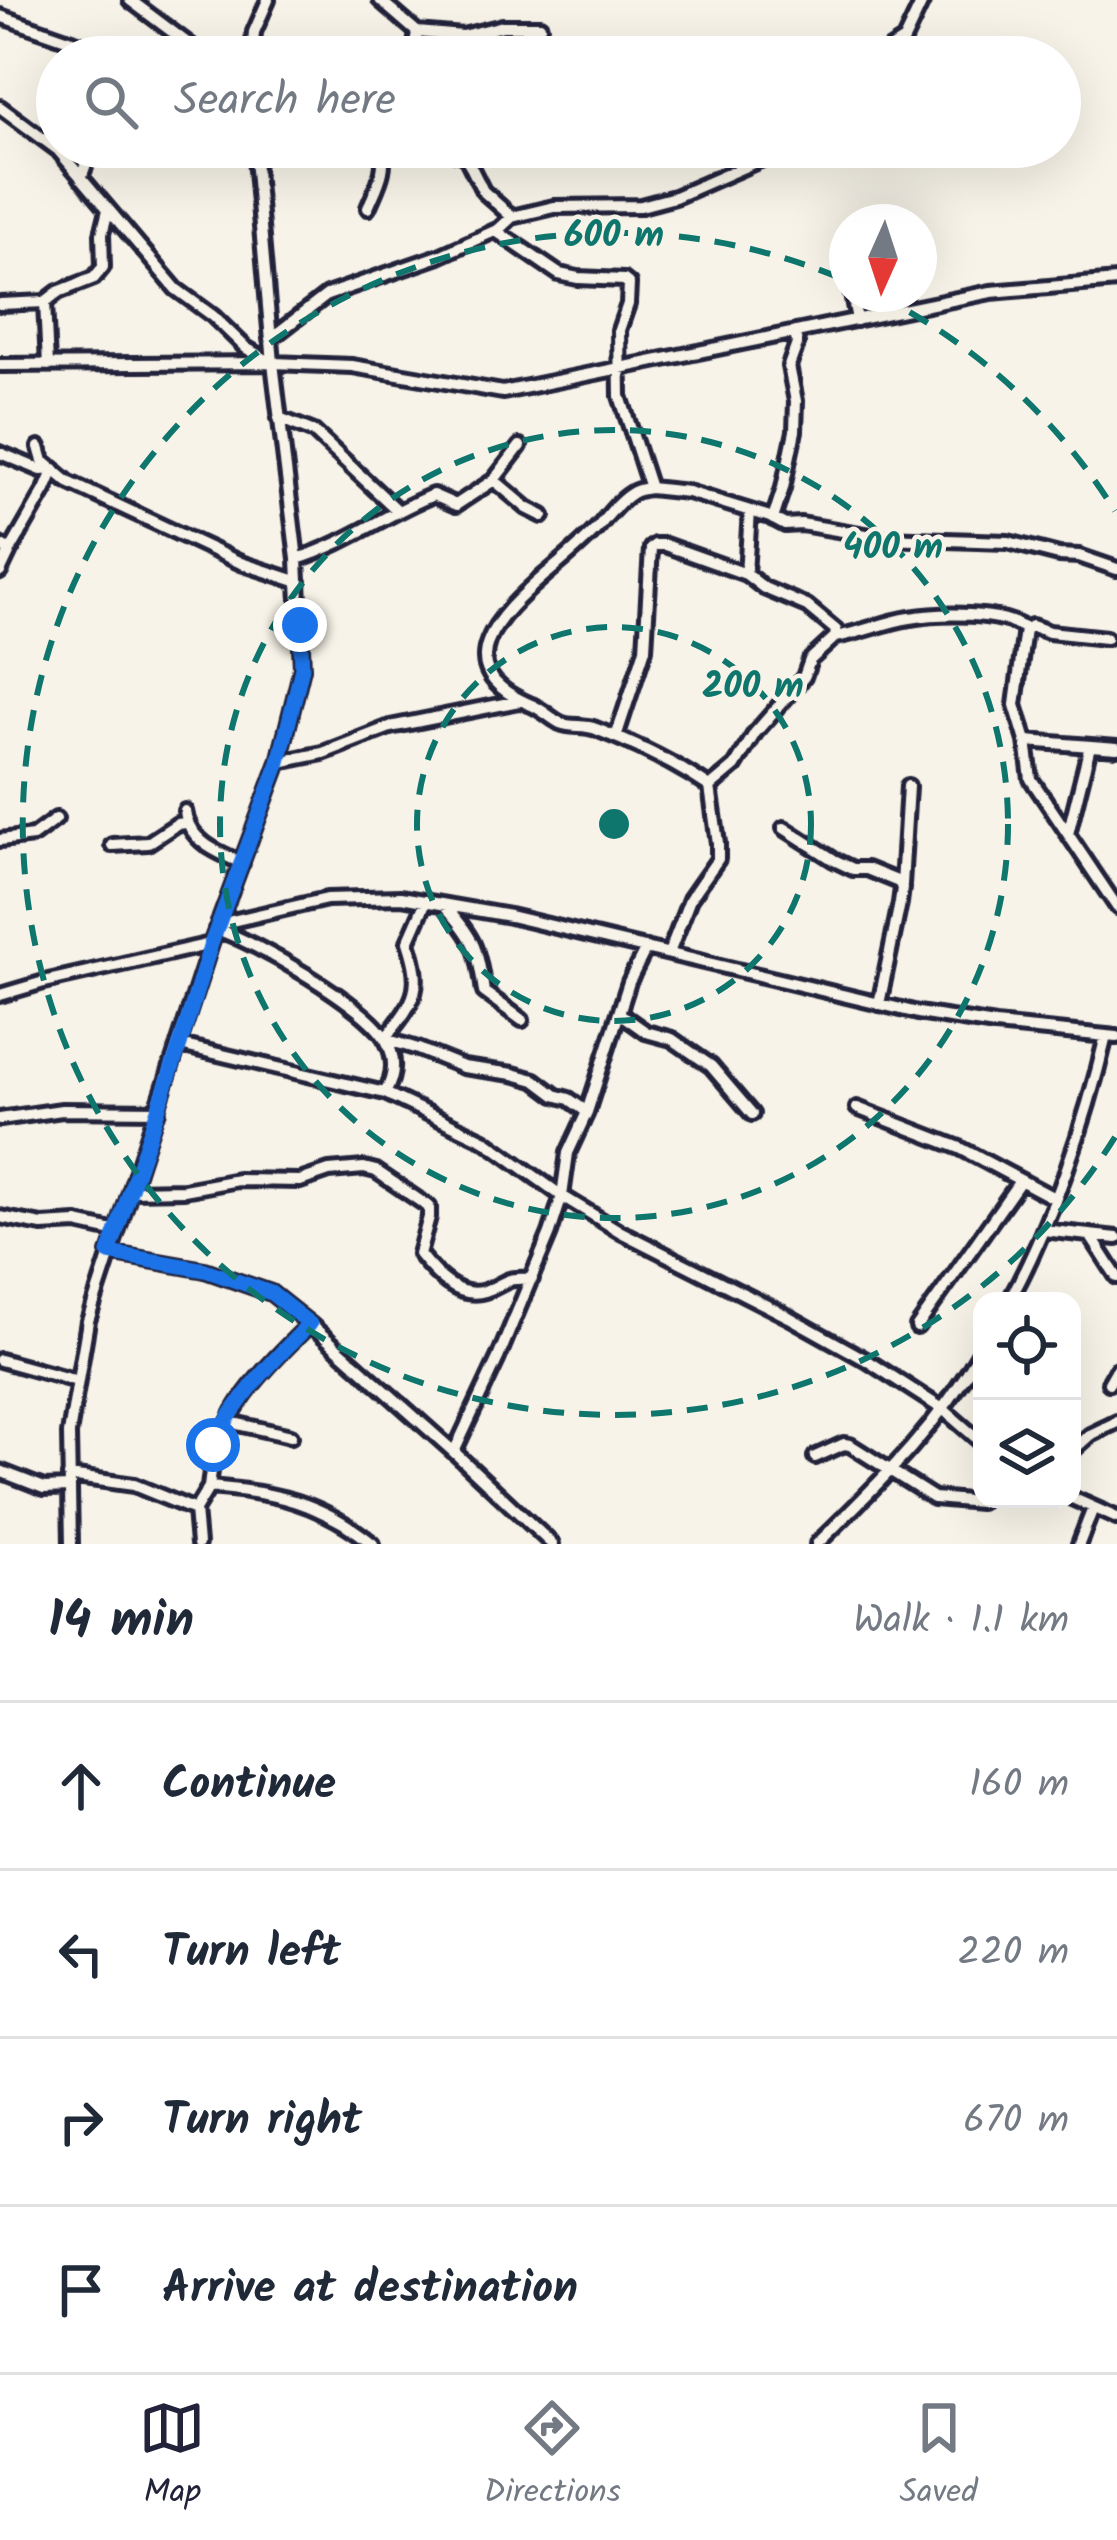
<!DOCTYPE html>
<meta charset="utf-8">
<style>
body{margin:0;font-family:Kalam,sans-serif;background:#f2f2f3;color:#1f2937}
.controls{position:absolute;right:36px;bottom:36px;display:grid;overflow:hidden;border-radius:24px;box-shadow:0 12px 48px #0002}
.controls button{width:108px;height:108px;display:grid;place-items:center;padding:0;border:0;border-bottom:3px solid #e0e1e3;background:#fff;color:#1f2937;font:60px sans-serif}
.compass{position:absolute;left:829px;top:204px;width:108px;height:108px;border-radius:50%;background:#fff;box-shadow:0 12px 48px #0002;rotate:183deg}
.stop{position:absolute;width:36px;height:36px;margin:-27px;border:9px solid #1a73e8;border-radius:50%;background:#fff}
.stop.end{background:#1a73e8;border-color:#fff;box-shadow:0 3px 12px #0008}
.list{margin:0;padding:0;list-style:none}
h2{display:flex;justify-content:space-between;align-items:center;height:156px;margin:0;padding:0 48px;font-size:51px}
h2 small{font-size:39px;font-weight:400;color:#747a83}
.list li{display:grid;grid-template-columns:78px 1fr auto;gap:36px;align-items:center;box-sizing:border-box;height:168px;padding:0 48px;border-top:3px solid #e0e1e3}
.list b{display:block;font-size:45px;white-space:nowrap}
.list em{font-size:39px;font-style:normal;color:#747a83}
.icon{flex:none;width:66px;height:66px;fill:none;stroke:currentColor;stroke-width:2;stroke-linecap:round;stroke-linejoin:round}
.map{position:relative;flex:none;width:1117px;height:1544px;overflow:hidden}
.search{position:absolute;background:#fff;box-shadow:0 12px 48px #0002;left:36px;right:36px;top:36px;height:132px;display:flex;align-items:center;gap:30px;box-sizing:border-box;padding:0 42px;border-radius:66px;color:#747a83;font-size:45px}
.sheet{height:828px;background:#fff}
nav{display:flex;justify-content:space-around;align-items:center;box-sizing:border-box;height:168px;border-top:3px solid #e0e1e3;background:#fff;font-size:33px;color:#747a83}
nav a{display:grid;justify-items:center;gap:6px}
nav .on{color:#22223b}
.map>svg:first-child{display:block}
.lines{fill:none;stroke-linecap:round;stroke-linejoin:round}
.minor-casing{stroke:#22223b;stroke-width:20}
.minor{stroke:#f7f3e8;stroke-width:10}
.route{stroke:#1a73e8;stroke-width:15}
.ring{fill:none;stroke:#0f766e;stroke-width:6;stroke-dasharray:21 15}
.centre{fill:#0f766e;stroke:#f7f3e8;stroke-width:6}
.ring-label{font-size:36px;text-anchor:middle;font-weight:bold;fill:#0f766e;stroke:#f7f3e8;stroke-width:9;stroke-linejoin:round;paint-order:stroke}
</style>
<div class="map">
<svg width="1117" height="1544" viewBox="0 0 1117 1544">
<rect width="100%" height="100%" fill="#f7f3e8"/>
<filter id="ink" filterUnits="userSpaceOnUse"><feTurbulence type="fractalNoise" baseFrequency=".00833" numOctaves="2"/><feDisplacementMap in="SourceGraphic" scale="24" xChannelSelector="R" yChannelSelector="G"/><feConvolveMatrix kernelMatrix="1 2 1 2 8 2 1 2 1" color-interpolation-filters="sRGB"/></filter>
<g filter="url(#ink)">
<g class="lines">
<g class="minor-casing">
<path id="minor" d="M130,0L206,57
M380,0L417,32
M0,16L118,57
M252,57L254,32L268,0
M413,57L417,32L463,36L503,26H540
M878,57L904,40L923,0
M0,107L58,150L176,289L213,316L246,348L270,362
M427,147L461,154L467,159L483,191L512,217
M81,178L92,147
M368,208C376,188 389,168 380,147
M499,229V233L559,274L578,278L624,280L629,284L628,304L619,330L620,396L650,488L688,492L770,517L785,525L801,524L884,538L1008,542L1059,555L1079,556L1117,569
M845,257L847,267
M852,294L857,320
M45,302L48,365
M0,304L45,302L58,292L94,278L103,267L102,234L108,210
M270,339L327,295L439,256L499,229L512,217L554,207L641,206L675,197L790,147
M0,365L273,363L352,366L503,392L991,292L1117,281
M279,418L314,432L397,510
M520,446L494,480L527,508L543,516
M39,447L43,461L68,482L241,563L299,582
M0,453L41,470L54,469L45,490L10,551L0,545
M650,488C643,489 638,489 632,493C619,501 609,514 600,525C583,544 564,559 545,575C499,615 445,668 529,704C541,708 550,718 560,723C571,728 584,724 596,729C635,744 675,763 710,787L735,766L755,733L804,677L810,660L835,637
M750,511L746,574L764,588L807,606L836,630L835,637C861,633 884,622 910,618C939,613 1002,611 1025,629L1015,705L1026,741L1031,779L1117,907
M773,519L783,488L795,431L796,401L789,366L797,344L795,332
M297,559C346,544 386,514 433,495L456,505L494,480
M0,572L10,551
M1025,629L1032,626L1049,632L1106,638
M616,737L645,649L651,548L655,545H665L746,574
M1026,741L1117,748
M279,762L323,753L390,727L519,701
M185,811C189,841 216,852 242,863
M784,828L834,860L853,869H867L899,882L902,888L900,903L879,1004
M1068,834L1090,746
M0,840L33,836L56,819
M112,845L148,843L177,824L186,823
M902,885L908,786
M426,901L408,942C424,991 415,1000 385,1039L418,1049L463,1067L513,1074L535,1080L555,1095L569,1099L587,1112
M446,907C475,939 478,949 484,992L522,1020
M219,924L327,899L401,897L510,916L918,1013L995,1025L1117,1037
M216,929C256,942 366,1005 386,1040C396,1058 395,1076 385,1093
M669,953L690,899L718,859V843L710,787
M0,995L44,982L211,944
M619,1013L646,1032L672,1039L711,1066L752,1114
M180,1045L385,1093L484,1140L562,1196L621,1232L789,1317L868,1361L944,1410L982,1443
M857,1108L960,1148L1054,1198
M0,1119L62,1110L158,1111
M131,1191L184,1190L238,1180L300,1181L329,1171L364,1168L376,1171L429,1207V1217L419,1254C434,1273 458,1300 485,1291C510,1283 500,1277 532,1279
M0,1217L42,1225L77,1223L117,1232
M1043,1230L1117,1238
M1090,1235L1117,1277
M109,1253L205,1270L271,1293L310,1324L454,1452L552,1544
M1009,1301C1051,1225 1086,1121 1106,1036
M917,1327L1020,1181
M0,1360L77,1381
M1109,1383L1117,1369
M229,1422C239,1393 287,1346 310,1324
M1072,1451L1090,1435L1117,1422
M454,1452L498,1358L550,1233L562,1196L568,1153L587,1112L629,982L646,948
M815,1457L844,1444L850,1445L934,1498L980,1502
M0,1471L44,1488L69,1487
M69,1476L134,1485L195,1510L198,1544
M209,1487C274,1492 321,1502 373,1544
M1072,1498L1117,1518
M195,1510L209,1487L215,1439L229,1422L291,1436
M71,1544L69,1434L88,1321L211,944L279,762L302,668L297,559L273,363L254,147
M817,1544C881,1481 937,1428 982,1349
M1079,1544L1093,1508"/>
</g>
<use href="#minor" class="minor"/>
</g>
</g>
<g class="lines" filter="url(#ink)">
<path class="route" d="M213,1445C235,1400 274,1359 310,1324L271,1293L205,1270L109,1253L180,1045L211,944L279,762L302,668L300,625"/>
</g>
<g class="ring">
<circle cx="614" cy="824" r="197"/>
<circle cx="614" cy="824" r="394"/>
<path d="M1115 1137A591 591 0 1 1 845 280M878 295A591 591 0 0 1 1115 511"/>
</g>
<circle cx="614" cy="824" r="18" class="centre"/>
<g class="ring-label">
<text x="614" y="246">600 m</text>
<text x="893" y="558">400 m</text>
<text x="753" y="697">200 m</text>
</g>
</svg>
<div class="controls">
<button><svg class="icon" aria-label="locate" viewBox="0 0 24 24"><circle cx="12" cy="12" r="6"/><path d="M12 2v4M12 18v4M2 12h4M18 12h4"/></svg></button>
<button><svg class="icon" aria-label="layers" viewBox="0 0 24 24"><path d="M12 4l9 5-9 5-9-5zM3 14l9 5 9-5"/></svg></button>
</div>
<svg class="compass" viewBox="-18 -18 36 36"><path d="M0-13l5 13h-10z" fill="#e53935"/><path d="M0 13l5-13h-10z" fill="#747a83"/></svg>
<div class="stop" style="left:213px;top:1445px"></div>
<div class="stop end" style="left:300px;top:625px"></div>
<div class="search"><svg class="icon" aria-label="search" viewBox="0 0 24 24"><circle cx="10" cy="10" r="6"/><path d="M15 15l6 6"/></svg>Search here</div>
</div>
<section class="sheet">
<h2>14 min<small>Walk · 1.1 km</small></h2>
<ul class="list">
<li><svg class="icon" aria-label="ahead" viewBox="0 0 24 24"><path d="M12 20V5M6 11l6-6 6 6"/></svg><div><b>Continue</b></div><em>160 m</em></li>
<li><svg class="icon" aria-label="left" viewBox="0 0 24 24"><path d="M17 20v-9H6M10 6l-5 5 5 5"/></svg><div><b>Turn left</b></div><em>220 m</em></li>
<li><svg class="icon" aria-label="right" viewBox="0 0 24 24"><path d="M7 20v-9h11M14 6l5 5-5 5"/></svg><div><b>Turn right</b></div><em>670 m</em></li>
<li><svg class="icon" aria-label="arrive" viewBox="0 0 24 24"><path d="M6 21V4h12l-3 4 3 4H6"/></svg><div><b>Arrive at destination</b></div></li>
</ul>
</section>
<nav>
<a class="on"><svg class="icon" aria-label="map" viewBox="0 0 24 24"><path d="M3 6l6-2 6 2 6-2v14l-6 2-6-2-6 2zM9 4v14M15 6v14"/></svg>Map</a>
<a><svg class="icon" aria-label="directions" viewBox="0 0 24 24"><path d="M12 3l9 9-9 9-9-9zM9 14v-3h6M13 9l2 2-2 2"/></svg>Directions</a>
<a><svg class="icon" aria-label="saved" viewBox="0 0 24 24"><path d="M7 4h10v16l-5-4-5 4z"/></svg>Saved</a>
</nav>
